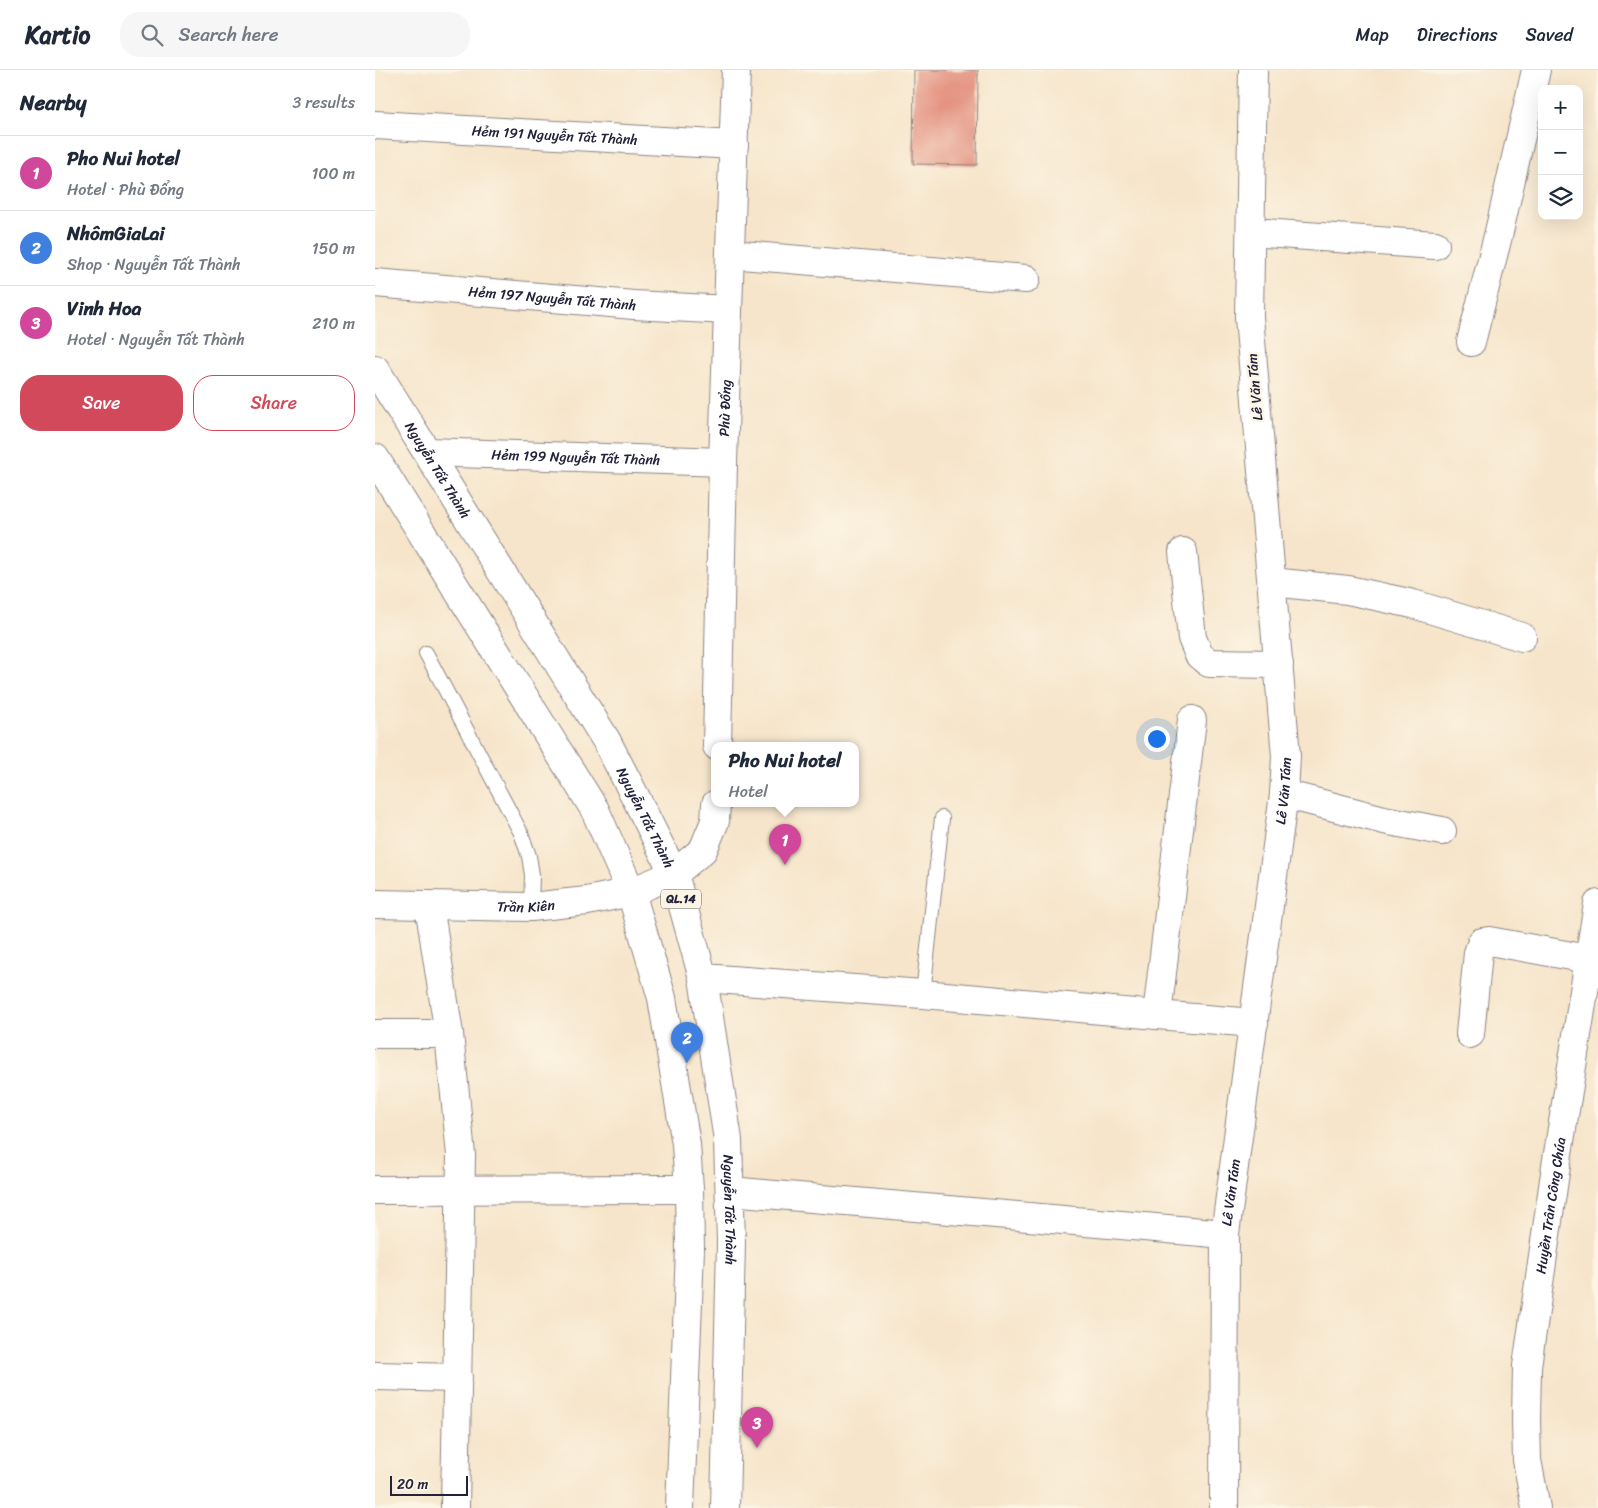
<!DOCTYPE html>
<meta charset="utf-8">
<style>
body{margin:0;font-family:Sriracha,sans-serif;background:#f6f6f7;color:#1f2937}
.controls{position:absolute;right:15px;top:15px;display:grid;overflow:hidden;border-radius:10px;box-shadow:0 5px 20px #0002}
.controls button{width:45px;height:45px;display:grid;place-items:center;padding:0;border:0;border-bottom:1px solid #e0e1e3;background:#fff;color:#1f2937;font:25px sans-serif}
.scale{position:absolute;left:15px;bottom:12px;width:78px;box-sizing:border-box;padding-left:5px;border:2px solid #22223b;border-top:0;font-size:14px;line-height:18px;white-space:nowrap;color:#22223b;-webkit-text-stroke:4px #fcf5e5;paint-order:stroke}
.you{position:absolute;left:781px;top:668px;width:18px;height:18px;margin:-12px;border:4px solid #fff;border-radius:50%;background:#1a73e8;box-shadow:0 0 0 8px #1a73e833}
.badge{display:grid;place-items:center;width:32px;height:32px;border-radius:50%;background:#d1495b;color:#fff;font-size:16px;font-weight:700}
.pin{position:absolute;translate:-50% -41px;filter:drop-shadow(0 1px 2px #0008)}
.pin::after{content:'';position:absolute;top:26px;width:18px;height:15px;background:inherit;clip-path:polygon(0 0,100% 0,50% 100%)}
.popup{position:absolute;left:336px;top:672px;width:148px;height:65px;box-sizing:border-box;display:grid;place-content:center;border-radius:10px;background:#fff;filter:drop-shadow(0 1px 4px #0005);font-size:16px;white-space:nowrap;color:#747a83}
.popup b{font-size:19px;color:#1f2937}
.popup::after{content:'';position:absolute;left:50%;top:100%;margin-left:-10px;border:10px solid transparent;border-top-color:#fff}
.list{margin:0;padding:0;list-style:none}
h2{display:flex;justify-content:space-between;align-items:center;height:65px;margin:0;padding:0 20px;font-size:21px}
h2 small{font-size:16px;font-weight:400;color:#747a83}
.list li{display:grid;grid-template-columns:32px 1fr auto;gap:15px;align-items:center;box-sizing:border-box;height:75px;padding:0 20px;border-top:1px solid #e0e1e3}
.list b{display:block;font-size:19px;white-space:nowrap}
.list p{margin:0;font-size:16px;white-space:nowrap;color:#747a83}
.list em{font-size:16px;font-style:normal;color:#747a83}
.actions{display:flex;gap:10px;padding:15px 20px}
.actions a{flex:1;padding:11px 0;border:1px solid #d1495b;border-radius:20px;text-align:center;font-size:18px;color:#d1495b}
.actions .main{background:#d1495b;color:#fff}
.icon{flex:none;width:28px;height:28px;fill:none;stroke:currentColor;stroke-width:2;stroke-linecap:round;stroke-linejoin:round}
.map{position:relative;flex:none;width:1223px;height:1438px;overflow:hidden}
header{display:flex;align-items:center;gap:30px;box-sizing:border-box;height:70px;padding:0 25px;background:#fff;border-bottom:1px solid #e0e1e3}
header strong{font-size:24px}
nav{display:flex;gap:28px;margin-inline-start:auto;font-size:18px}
.search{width:350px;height:45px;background:#f6f6f7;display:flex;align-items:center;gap:12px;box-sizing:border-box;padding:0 18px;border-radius:20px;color:#747a83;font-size:19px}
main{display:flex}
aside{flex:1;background:#fff}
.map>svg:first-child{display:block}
.building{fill:#e49381}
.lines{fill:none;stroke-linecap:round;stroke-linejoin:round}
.service-casing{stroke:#8c8483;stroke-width:16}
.minor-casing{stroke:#8c8483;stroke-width:30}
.tertiary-casing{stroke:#8c8483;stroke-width:30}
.primary-casing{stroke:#8c8483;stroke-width:30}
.service{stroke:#fff;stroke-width:14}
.minor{stroke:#fff;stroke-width:28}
.tertiary{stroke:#fff;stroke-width:28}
.primary{stroke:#fff;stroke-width:28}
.labels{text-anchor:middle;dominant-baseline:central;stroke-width:5;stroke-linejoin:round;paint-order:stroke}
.shield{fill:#fcf5e5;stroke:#63616e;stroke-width:1}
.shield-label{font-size:12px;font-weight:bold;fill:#22223b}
.street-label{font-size:14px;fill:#22223b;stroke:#fcf5e5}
</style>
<header>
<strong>Kartio</strong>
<div class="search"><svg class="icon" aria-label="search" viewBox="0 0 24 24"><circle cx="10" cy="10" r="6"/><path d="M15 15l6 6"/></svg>Search here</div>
<nav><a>Map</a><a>Directions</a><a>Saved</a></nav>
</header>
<main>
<aside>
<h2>Nearby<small>3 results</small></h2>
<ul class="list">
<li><span class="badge" style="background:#d1479c">1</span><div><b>Pho Nui hotel</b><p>Hotel · Phù Đổng</p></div><em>100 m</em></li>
<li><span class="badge" style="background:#3f7fe0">2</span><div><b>NhômGiaLai</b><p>Shop · Nguyễn Tất Thành</p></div><em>150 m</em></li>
<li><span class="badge" style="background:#d1479c">3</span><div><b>Vinh Hoa</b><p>Hotel · Nguyễn Tất Thành</p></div><em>210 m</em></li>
</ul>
<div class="actions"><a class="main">Save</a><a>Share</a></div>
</aside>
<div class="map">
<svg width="1223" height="1438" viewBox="0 0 1223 1438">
<rect width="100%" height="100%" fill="#fcf5e5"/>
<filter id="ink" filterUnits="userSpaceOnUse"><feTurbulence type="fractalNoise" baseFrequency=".02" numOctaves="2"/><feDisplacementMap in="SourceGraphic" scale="10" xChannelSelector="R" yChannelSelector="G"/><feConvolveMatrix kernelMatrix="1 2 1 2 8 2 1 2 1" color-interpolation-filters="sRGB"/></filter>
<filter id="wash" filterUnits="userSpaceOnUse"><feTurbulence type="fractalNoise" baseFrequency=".0096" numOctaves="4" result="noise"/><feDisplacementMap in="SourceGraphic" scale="20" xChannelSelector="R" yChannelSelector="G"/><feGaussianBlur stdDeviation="1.12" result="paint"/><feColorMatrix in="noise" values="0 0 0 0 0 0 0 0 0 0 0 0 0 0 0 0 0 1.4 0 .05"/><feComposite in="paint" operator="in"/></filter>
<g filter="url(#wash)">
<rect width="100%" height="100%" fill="#f6e5cb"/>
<g id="blocks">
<path class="building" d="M539,0H603L602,95L538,94Z"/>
</g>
</g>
<g filter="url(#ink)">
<use href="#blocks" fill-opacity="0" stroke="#8c8483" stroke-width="1"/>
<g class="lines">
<g class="service-casing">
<path id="service" d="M51,583L146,763L154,786L157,805L156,837
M548,924L567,748"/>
</g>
<g class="minor-casing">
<g id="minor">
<path id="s1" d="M0,55L359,75"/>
<path d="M876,162L1060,175"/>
<path d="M355,184L651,209"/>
<path id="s2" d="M0,213L259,235L353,240"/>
<path d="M1096,272L1123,166L1161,0"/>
<path id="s3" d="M52,382L348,392"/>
<path d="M808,482L817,568L824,585L834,593L904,594"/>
<path d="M897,512L973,520L1038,534L1147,567"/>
<path d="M909,724L1009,750L1067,761"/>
<path id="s4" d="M0,834L156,837L212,831L256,822L299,804"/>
<path d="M54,835L74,964L86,1085L80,1438"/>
<path d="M328,908L548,924L782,945L879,953"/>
<path d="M782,945L817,650"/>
<path d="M0,964H74"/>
<path d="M1095,964L1103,883L1107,872L1114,871L1213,889"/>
<path d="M0,1120L314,1119"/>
<path d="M355,1121L850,1164"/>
<path d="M0,1306L83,1308"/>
<path id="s5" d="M849,1438L850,1164L909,724L911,686L874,247L878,0"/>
<path id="s6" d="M1161,1438L1152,1390L1151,1350L1152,1296L1181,1096L1223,834"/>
</g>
</g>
<g class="tertiary-casing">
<g id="tertiary">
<path id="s7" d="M342,676L348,392L361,0"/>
<path d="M299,804L328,780L340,751L341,734"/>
</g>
</g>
<g class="primary-casing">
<g id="primary">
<path id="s8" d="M0,299L231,670L262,730L299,804L328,908L353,1070L356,1172L350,1438"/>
<path d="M0,388L220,740L256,822L287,928L311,1074L314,1119L315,1179L305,1438"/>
</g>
</g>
<use href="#service" class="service"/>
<use href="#minor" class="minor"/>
<use href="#tertiary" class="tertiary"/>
<use href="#primary" class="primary"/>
</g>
</g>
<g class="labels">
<rect class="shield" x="286" y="819.5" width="40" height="19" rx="4"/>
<g class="shield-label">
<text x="306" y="829">QL.14</text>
</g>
<g class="street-label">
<text stroke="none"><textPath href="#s1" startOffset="180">Hẻm 191 Nguyễn Tất Thành</textPath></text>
<text stroke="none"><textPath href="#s2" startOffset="178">Hẻm 197 Nguyễn Tất Thành</textPath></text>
<text transform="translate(880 317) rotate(-95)">Lê Văn Tám</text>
<text stroke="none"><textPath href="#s7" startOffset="338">Phù Đổng</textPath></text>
<text stroke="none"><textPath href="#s3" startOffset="149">Hẻm 199 Nguyễn Tất Thành</textPath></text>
<text stroke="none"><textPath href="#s8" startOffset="119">Nguyễn Tất Thành</textPath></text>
<text stroke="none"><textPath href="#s5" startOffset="721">Lê Văn Tám</textPath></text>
<text stroke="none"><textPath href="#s8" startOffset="524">Nguyễn Tất Thành</textPath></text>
<text stroke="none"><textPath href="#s4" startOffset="151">Trần Kiên</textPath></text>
<text stroke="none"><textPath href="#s5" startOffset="316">Lê Văn Tám</textPath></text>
<text stroke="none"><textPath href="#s6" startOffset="305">Huyền Trân Công Chúa</textPath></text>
<text stroke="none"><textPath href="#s8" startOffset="929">Nguyễn Tất Thành</textPath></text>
</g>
</g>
</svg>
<div class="controls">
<button>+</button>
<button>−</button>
<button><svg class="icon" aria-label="layers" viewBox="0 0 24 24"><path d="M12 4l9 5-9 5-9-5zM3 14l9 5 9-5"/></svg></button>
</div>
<div class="scale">20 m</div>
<div class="you"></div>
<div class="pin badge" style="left:410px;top:795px;background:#d1479c">1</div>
<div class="popup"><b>Pho Nui hotel</b>Hotel</div>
<div class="pin badge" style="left:312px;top:993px;background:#3f7fe0">2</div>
<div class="pin badge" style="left:382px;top:1378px;background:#d1479c">3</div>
</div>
</main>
